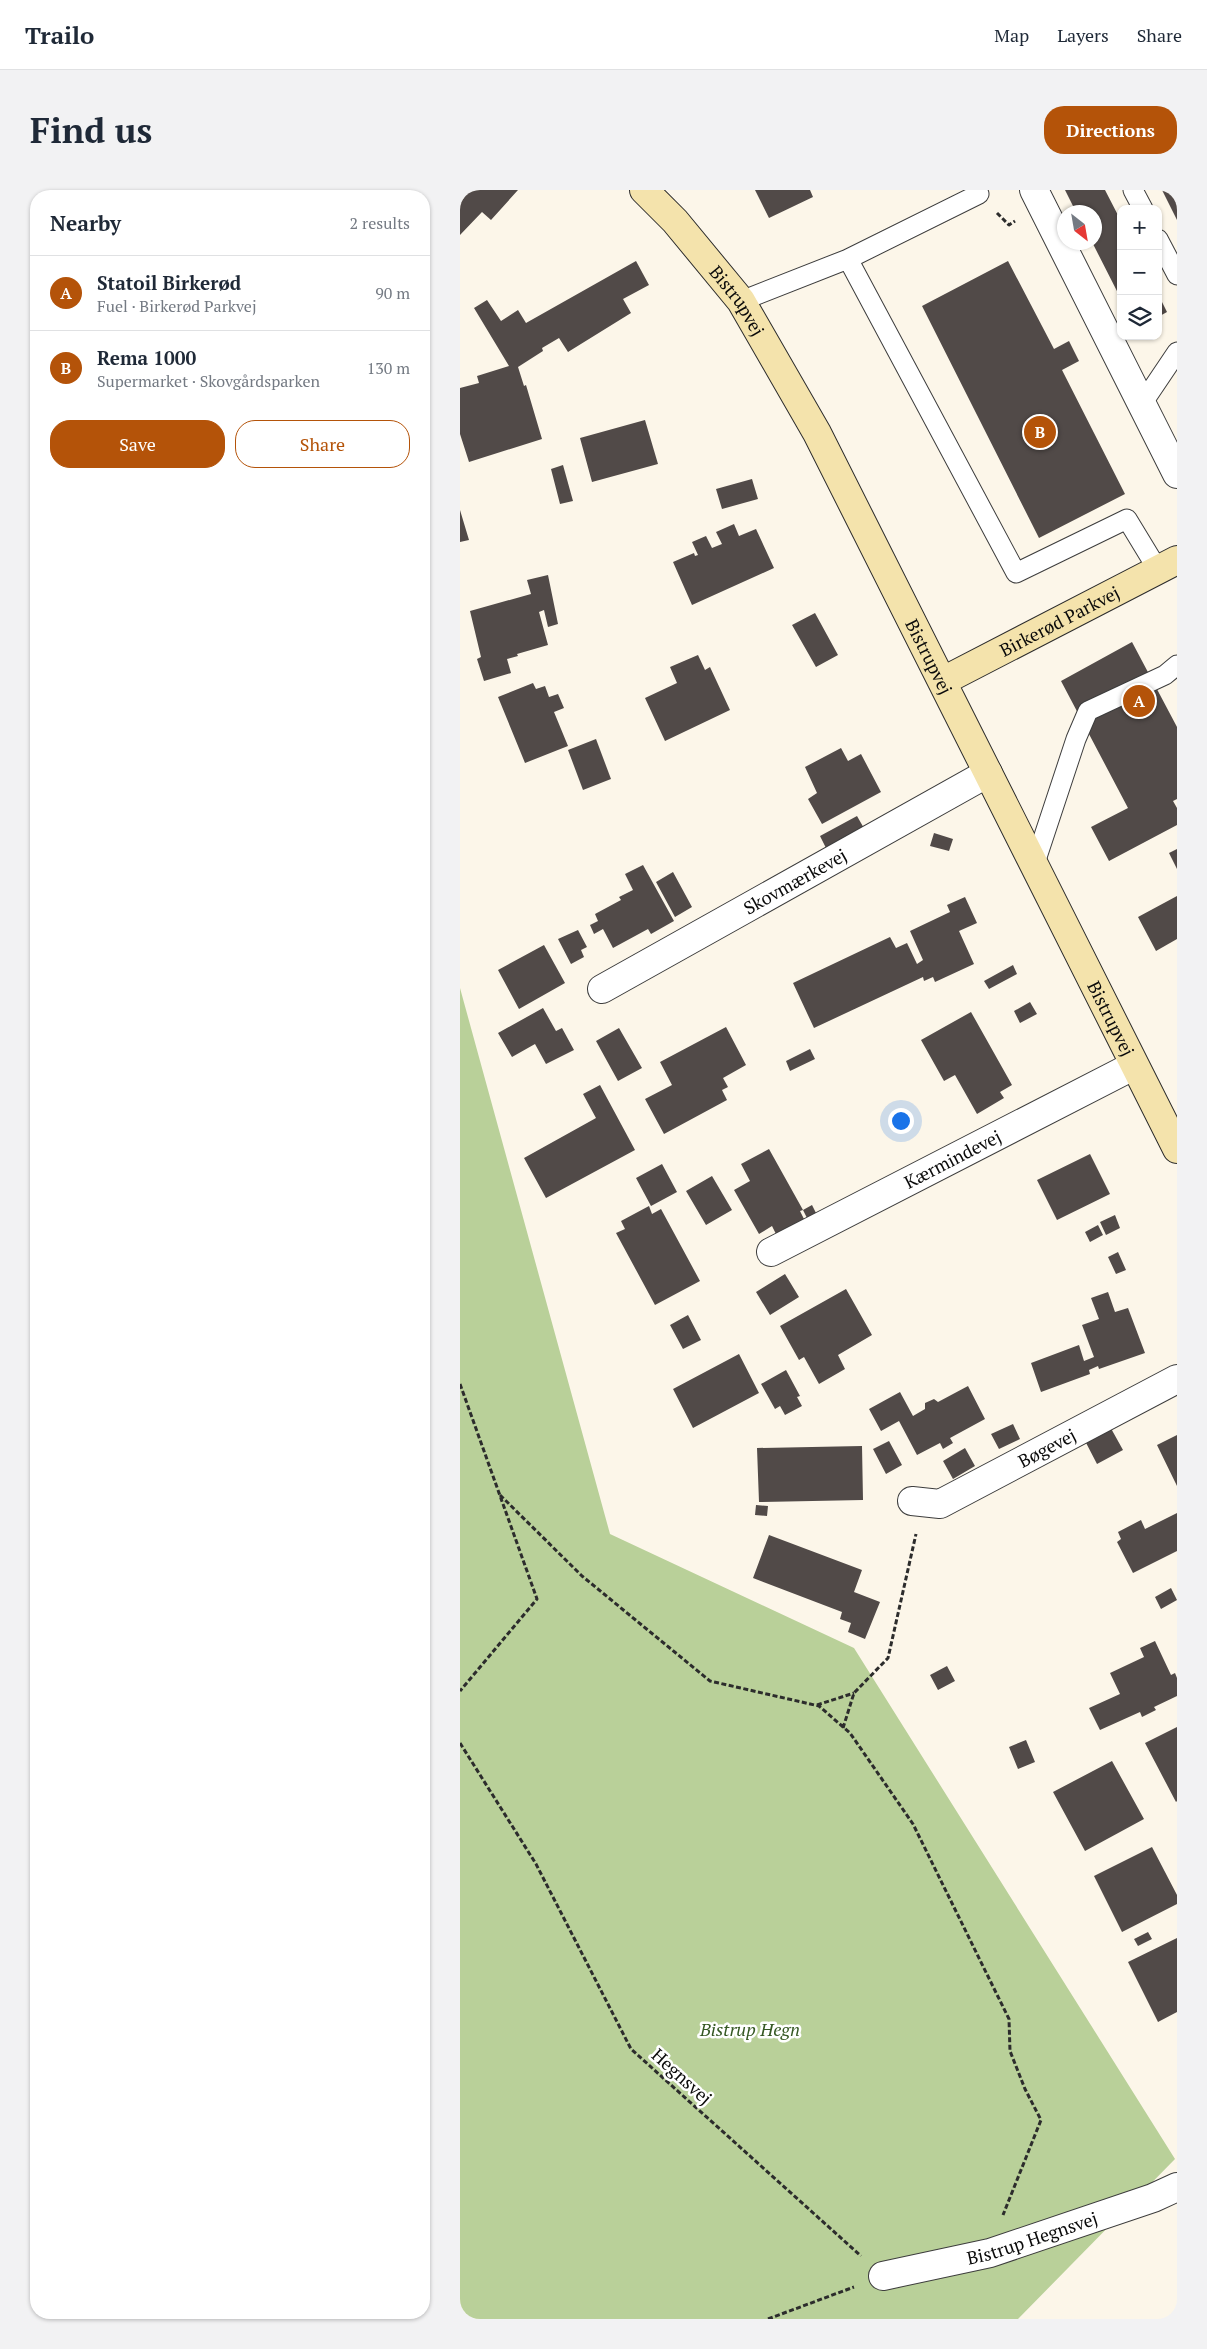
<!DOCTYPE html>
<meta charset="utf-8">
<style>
body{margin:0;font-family:"PT Serif",serif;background:#f2f2f3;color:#1f2937}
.controls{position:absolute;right:15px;top:15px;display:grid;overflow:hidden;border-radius:10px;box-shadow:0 1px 4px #0004}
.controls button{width:45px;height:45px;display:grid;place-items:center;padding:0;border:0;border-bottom:1px solid #e0e1e3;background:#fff;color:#1f2937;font:25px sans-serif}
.compass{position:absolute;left:597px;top:15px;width:45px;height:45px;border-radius:50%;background:#fff;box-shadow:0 1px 4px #0004;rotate:149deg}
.you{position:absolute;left:440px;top:930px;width:18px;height:18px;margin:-12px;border:4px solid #fff;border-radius:50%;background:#1a73e8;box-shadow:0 0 0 8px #1a73e833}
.badge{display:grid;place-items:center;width:32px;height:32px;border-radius:50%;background:#b45309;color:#fff;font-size:16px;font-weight:700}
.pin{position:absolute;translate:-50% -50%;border:2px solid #fff;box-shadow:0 1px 5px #0006}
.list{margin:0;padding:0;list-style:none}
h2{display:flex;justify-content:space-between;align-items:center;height:65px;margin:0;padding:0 20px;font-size:21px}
h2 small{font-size:16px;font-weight:400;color:#747a83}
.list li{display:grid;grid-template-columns:32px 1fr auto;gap:15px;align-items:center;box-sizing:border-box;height:75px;padding:0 20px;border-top:1px solid #e0e1e3}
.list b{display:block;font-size:19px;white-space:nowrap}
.list p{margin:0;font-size:16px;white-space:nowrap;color:#747a83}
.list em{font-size:16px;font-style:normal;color:#747a83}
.actions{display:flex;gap:10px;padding:15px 20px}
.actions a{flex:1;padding:11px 0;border:1px solid #b45309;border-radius:20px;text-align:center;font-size:18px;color:#b45309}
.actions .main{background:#b45309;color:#fff}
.icon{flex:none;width:28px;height:28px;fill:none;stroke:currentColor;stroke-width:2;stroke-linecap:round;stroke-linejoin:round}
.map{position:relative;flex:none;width:717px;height:2129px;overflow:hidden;border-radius:20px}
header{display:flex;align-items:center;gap:30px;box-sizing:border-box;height:70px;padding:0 25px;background:#fff;border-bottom:1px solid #e0e1e3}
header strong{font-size:24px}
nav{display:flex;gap:28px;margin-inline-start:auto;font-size:18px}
.intro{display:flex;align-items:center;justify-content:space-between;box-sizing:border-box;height:120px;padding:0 30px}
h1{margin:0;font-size:35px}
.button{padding:12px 22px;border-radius:20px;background:#b45309;color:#fff;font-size:18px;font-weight:700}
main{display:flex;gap:30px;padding:0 30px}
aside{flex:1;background:#fff;border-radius:20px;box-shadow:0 1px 4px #0004}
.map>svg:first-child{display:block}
.forest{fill:#b9d099}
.building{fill:#514a48}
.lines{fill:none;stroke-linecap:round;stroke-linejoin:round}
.lane-casing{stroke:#3d3d3d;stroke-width:21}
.street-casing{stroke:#3d3d3d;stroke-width:30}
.secondary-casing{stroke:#2c2c2c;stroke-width:30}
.path{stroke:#2c2c2c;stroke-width:3;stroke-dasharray:5 2.5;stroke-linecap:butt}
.lane{stroke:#fff;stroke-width:19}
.street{stroke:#fff;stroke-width:28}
.secondary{stroke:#f4e3ac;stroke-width:28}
.labels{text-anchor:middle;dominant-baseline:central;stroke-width:5;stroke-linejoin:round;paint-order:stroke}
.street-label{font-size:18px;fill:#0a0a0a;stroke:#fff}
.park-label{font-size:18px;font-style:italic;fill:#355823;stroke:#fff}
</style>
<header>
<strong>Trailo</strong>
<nav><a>Map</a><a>Layers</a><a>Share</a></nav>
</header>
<div class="intro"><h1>Find us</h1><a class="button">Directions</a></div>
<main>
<aside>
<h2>Nearby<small>2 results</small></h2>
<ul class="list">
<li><span class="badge">A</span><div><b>Statoil Birkerød</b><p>Fuel · Birkerød Parkvej</p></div><em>90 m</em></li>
<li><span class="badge">B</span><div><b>Rema 1000</b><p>Supermarket · Skovgårdsparken</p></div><em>130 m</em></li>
</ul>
<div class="actions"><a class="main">Save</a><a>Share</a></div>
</aside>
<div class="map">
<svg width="717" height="2129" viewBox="0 0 717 2129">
<rect width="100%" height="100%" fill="#fcf6e9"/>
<path class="forest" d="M0,798L150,1344L394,1458L715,1969L558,2129H0Z"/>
<path class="building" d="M0,0H58L31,30L22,22L0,45V11L4,8L0,4Z
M295,0H350L353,7L309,28Z
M605,0H645L661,31V109L632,52H634V22H616Z
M702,0H717V30Z
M176,71L189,95L163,109L171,123L108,162L99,148L82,158L83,161L58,177L64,196L66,195L82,249L9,272L0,244V198L19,193L17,186L49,176L14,118L27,110L41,131L58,120L66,133Z
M548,71L594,159L609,151L619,171L602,180L665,304L579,348L462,116Z
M698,104L707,122L698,127Z
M185,230L198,274L132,292L120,248Z
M103,275L113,311L100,314L91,279Z
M292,289L298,309L262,319L256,299Z
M0,320L9,350L0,352Z
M274,334L279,346L296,339L314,378L232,415L213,372L234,363L235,366L238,365L232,352L246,346L252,358L262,354L256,342Z
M88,385L98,434L88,437L84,420L79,422L88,455L57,464L58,466L47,469L51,483L24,491L17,469L21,467L10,421L71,404L67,390Z
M355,423L378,465L356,477L332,435Z
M672,452L717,537V609L713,611L717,618V635L649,671L631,637L668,618L601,491Z
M238,465L245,480L250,477L270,520L205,551L185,508L217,493L210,477Z
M73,493L76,499L85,496L89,507L98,504L104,518L94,522L108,556L65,573L38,507Z
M136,549L151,589L123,600L108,560Z
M381,558L388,571L401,564L421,602L362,634L348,609L357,603L345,577Z
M397,626L405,640L367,660L360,646Z
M474,643L493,649L489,661L470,656Z
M717,659V679L709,663Z
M183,675L214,731L191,744L188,739L153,758L143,739L134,744L130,735L138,731L135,724L161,710L159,707L173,700L165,684Z
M213,682L232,717L215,727L196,692Z
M717,706V749L696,761L678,727Z
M505,707L517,733L499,741L514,774L475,792L473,787L464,791L463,787L354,838L333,793L430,747L436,758L447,753L457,774L463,770L450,741L490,722L487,715Z
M118,740L127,757L121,760L124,767L111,774L98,749Z
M84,755L105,793L59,819L38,780Z
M553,775L557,784L529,799L524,791Z
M570,812L577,824L560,833L554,821Z
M83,818L96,841L102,838L114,860L86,874L75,854L52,867L38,843Z
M511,822L552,895L540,902L544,908L517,924L495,885L484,891L461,850Z
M266,837L286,875L263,888L268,897L262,900L267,910L204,944L185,909L212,895L200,872Z
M159,838L182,878L158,891L136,851Z
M350,859L355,869L330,881L326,871Z
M140,895L175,960L86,1008L64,968L136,928L123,904Z
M309,959L343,1020L340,1021L345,1031L317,1046L312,1036L299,1044L274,1000L290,991L281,974Z
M630,964L650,1004L597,1030L577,990Z
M202,974L217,1002L191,1016L176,988Z
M252,986L272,1020L246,1035L226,1001Z
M352,1015L356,1023L347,1028L343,1020Z
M189,1016L192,1024L201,1019L240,1091L195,1115L156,1043L165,1039L161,1031Z
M655,1025L660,1038L646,1045L640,1032Z
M638,1035L643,1045L630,1052L625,1042Z
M658,1062L666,1080L656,1084L648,1067Z
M325,1084L339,1107L310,1125L296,1102Z
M386,1099L412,1145L378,1165L385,1179L359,1194L344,1167L339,1170L320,1136Z
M648,1102L655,1122L668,1118L685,1163L639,1179L638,1176L629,1180L630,1184L581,1202L571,1173L619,1155L624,1171L634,1167L622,1135L639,1129L631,1108Z
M228,1125L241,1150L223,1159L210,1135Z
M279,1164L299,1203L233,1238L213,1199Z
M326,1180L340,1206L337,1207L342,1216L325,1225L320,1216L315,1219L301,1194Z
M508,1196L525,1229L490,1248L493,1253L483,1259L480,1253L457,1265L439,1231L421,1241L409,1219L440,1202L453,1226L465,1219V1213L474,1209L478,1212Z
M648,1233L663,1260L637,1274L623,1247Z
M553,1234L560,1249L539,1259L531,1244Z
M717,1245V1296L697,1255Z
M429,1251L442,1275L426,1284L413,1259Z
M402,1256L403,1310L299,1312L297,1258Z
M505,1258L515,1276L493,1289L483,1271Z
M296,1315L308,1316L307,1326L295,1325Z
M717,1323V1361L673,1383L657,1352L661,1349L658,1342L681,1330L685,1339Z
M309,1345L402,1380L394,1402L420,1412L405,1449L388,1442L391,1433L380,1429L382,1422L293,1388Z
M711,1398L717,1410L701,1419L695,1407Z
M695,1451L711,1485L715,1483L717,1488V1506L694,1517L696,1520L682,1527L680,1522L640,1540L629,1518L660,1504L650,1483L684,1467L680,1458Z
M487,1476L495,1491L478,1500L470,1485Z
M717,1537V1611L716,1612L685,1553Z
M566,1550L575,1572L558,1579L549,1557Z
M652,1571L684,1629L625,1661L593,1602Z
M692,1657L717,1705V1714L662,1742L634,1686Z
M688,1742L692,1749L678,1756L674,1749Z
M717,1748V1822L698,1832L668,1772Z"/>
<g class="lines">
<g class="lane-casing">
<path id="lane" d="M673,0L683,19
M698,49L717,85
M388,69L519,4
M281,111L388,69L556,383L667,329L698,380
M682,214L717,162
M574,676L616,549L628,521L705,485L717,475"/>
</g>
<g class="street-casing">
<g id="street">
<path d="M574,0L717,284"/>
<path id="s1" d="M142,799L528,583"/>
<path id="s2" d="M311,1062L673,876"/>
<path id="s3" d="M452,1311L480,1314L717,1189"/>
<path id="s4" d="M423,2086L530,2063L693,2008L717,1997"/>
</g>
</g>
<g class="secondary-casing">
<g id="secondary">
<path id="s5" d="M184,0L215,31L281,111L357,243L717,959"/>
<path id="s6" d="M483,491L717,370"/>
</g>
</g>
<path class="path" d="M537,23L549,35L555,31
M0,1194L77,1409L0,1501
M40,1305L122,1386L250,1491L359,1516L390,1543L453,1634L549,1829L550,1861L565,1899L581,1930L543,2025
M357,1515L394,1503
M383,1538L394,1503L428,1468L456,1344
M0,1553L76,1674L171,1859L401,2066
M308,2129L394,2097"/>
<use href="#lane" class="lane"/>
<use href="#street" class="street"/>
<use href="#secondary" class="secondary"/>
</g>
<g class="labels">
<g class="street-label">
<text stroke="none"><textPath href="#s5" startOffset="145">Bistrupvej</textPath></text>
<text stroke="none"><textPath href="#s6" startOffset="131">Birkerød Parkvej</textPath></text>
<text stroke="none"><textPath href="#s5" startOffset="550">Bistrupvej</textPath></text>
<text stroke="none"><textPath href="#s1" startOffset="221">Skovmærkevej</textPath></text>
<text stroke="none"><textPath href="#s5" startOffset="955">Bistrupvej</textPath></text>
<text stroke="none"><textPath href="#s2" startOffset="204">Kærmindevej</textPath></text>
<text stroke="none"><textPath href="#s3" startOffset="149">Bøgevej</textPath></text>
<text transform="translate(222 1886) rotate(42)">Hegnsvej</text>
<text stroke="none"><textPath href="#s4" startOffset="154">Bistrup Hegnsvej</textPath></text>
</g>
<g class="park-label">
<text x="290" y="1839">Bistrup Hegn</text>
</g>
</g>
</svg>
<div class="controls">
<button>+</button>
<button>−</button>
<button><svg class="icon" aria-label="layers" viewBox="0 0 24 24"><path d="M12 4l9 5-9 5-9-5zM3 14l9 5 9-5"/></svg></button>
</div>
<svg class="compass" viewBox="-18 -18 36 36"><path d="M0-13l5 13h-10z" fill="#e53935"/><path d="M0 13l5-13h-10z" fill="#747a83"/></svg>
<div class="you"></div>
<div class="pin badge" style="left:679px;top:511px">A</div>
<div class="pin badge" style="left:580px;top:242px">B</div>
</div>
</main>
